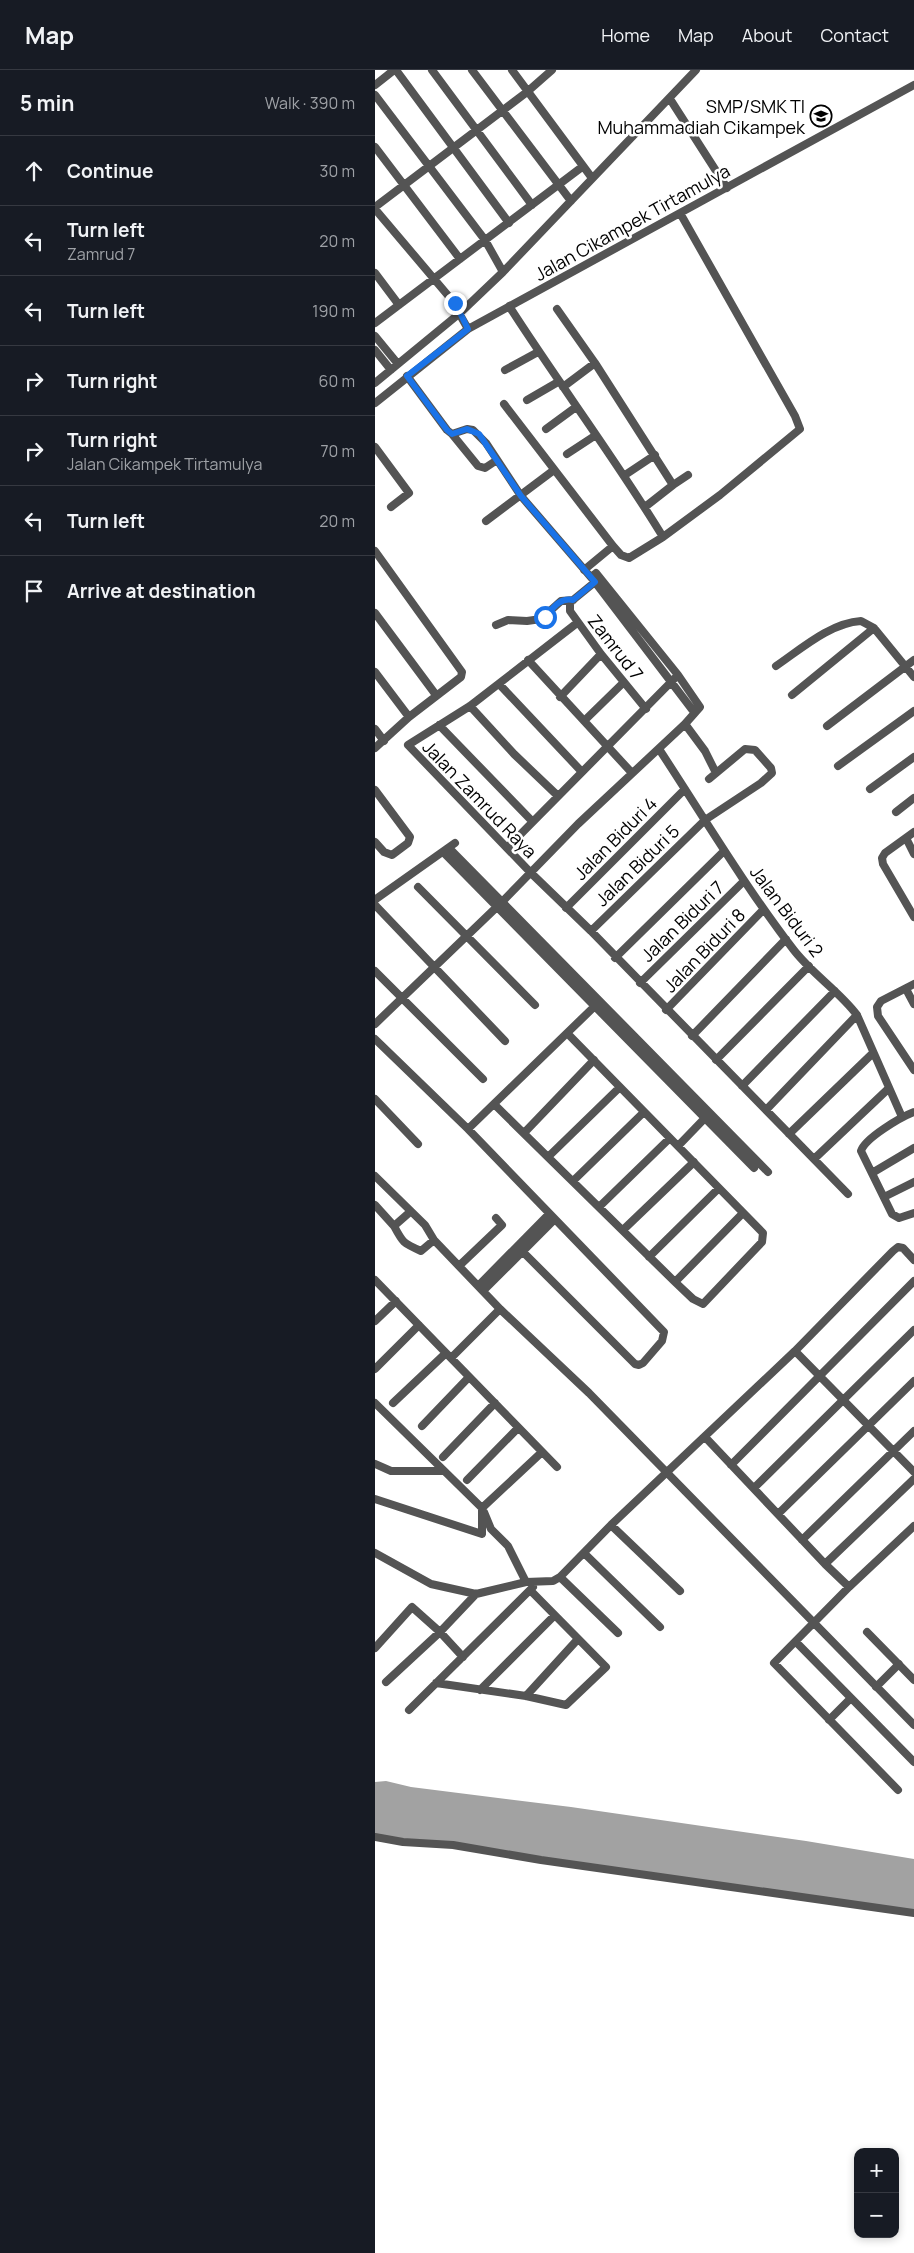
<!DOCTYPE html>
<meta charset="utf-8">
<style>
body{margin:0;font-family:Manrope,sans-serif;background:#242831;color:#f1f3f6}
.controls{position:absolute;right:15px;bottom:15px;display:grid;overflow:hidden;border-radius:10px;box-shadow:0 2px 8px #0003}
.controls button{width:45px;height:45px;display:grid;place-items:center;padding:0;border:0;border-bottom:1px solid #363941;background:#171b24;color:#f1f3f6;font:25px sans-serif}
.stop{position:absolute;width:15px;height:15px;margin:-11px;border:4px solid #1a73e8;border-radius:50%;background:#fff}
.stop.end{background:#1a73e8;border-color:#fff;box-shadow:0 1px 5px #0008}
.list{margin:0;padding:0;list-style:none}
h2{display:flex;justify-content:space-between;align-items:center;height:65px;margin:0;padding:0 20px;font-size:21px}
h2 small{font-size:16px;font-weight:400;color:#9ea1a6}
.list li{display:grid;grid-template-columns:32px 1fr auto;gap:15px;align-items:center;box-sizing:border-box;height:70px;padding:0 20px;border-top:1px solid #363941}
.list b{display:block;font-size:19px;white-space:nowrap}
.list p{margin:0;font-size:16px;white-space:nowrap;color:#9ea1a6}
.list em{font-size:16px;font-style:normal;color:#9ea1a6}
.icon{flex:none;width:28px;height:28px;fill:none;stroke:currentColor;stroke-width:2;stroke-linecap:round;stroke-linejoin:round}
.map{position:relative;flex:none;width:539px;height:2183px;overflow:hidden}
header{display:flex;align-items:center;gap:30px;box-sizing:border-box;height:70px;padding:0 25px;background:#171b24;border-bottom:1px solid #363941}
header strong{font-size:24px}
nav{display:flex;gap:28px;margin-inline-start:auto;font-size:18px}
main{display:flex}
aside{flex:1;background:#171b24}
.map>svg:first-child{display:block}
.water{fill:#a2a2a2}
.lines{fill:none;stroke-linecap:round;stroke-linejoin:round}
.minor{stroke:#545454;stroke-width:8}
.route{stroke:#1a73e8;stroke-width:6}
.labels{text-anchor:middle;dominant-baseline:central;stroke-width:5;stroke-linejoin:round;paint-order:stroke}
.poi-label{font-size:18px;fill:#000;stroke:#fff;text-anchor:end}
.street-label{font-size:18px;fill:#000;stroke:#fff}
</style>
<header>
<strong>Map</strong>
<nav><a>Home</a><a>Map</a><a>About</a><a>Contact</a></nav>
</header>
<main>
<aside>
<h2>5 min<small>Walk · 390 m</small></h2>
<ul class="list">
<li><svg class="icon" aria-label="ahead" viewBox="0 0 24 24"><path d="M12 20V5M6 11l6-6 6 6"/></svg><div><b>Continue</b></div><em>30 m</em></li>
<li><svg class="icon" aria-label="left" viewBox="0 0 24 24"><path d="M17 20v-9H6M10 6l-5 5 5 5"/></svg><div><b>Turn left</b><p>Zamrud 7</p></div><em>20 m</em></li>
<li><svg class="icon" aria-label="left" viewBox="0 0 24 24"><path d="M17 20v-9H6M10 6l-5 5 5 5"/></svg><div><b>Turn left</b></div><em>190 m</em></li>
<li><svg class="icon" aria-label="right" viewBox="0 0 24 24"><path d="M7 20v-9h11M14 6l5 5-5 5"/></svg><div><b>Turn right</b></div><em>60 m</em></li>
<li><svg class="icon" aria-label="right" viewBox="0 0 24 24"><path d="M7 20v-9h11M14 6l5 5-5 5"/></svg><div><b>Turn right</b><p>Jalan Cikampek Tirtamulya</p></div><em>70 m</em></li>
<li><svg class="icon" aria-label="left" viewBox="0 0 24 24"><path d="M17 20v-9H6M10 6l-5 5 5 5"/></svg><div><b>Turn left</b></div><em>20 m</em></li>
<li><svg class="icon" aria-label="arrive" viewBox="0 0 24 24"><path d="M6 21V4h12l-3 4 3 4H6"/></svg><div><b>Arrive at destination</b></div></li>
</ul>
</aside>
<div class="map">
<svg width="539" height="2183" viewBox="0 0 539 2183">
<rect width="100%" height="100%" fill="#fff"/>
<path class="water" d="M11,1711L36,1717L196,1737L431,1771L539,1789V1843L0,1767V1712Z"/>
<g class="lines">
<path class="minor" d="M21,0L134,153
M57,0L157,135
M97,0L196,131
M137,0L217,108
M0,15L19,0
M0,25L110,170L128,202
M295,29L352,118
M0,77L85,189
M0,137L152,22L177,0
M0,139L76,229L93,259
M0,203L24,235
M134,236C184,314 240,388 288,467
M182,239L220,293L298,415L270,437
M0,253L207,97
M0,266L23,294
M0,280L16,300
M130,300L163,282
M32,306L72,360L77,364L92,359L98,360L111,373L146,426L220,512L319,642
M0,313L85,243L128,202L321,0
M188,317L220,293
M152,330L183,312
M0,333L93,259L539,15
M129,334L238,476
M171,359L201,337
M77,364L103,396L110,398L122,390
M0,377L34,423L16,437
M192,384L221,365
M250,405L280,385
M298,415L313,405
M111,451L179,400
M0,481L87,602L86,607L34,647L0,678
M209,500L238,476L246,485L254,488L288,467L345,425L425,359L420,346L305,143
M220,512L198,530L195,533V541L226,584L271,639
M0,543L61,625
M202,553L95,636L33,675L156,803L216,861L473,1124
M121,555L133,550L152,551L166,549L186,531L198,530
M153,590L257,703
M401,596C426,579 455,553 486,551L499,558
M0,602L34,647
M124,614L207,702
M417,625L499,558L539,607
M185,627L226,584
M95,636L139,684L183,726
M209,651L249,612
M310,654L330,681L341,703
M64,655L157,751
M452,656L539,590
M0,659L9,671
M284,679C328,746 369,815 418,879C437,904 464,921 482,945L527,1047
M463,696L539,641
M495,719L539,687
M0,720L35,767L33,773L17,785L9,782L0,772
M521,742L539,728
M539,762L510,783L507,788L508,794L539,847
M531,768L539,784
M74,778L393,1102
M132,778L301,607
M68,782L379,1098
M43,817L160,935
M1,829L80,773
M0,835L130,971
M191,838L310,719
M216,861L330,750L386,713L397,703L396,698L380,680L370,679L334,709
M240,888L349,781
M0,901L108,1009
M265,913L369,811
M539,914L506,931L502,937L503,946L539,1000
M531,919L539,934
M291,940L388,840
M0,954L127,832L203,754L310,654L325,637L303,605L221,503L216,507
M317,966L411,869
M0,969L93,1059L289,1262L287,1271L268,1293L264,1295L260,1294L148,1182
M341,990L434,896
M367,1016L460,921
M0,1029L43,1074
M120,1035L300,1212L318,1229L328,1234L387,1172L388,1163L192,963
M391,1040L482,945
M539,1042C526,1047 490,1068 486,1081L517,1144L524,1148L539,1143
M93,1059L223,933
M149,1063L219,990
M414,1064L498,983
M303,1076L330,1048
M173,1087L245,1017
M439,1089L513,1019
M497,1103L539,1078
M0,1106L50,1155L59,1170L125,1239L214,1323L539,1655
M198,1111L269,1042
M509,1127L539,1112
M0,1135L19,1156L35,1142
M224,1137L295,1068
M19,1156C28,1173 28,1173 46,1181L59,1170
M248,1160L319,1092
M274,1187L344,1118
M85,1195L127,1155L121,1148
M0,1210L182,1397
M300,1212L368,1143
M104,1215L174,1144
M109,1220L179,1150
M0,1251L21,1231
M420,1281L539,1402
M76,1288L125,1239
M0,1299L44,1255
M0,1333L107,1438L167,1382
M18,1333L71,1283
M47,1356L94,1307
M330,1367L450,1494L474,1517
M68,1387L120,1333
M0,1394L16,1401H68
M356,1395L539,1211
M92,1410L143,1358
M379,1418L539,1260
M0,1429L107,1464V1438
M109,1442L116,1459L133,1476L151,1512
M403,1444L539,1311
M236,1455L305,1521
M427,1470L539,1361
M0,1483L56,1514L101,1524L151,1512L178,1511L185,1507L236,1455L420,1281L518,1181L523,1177L528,1178L539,1190
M209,1483L285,1557
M450,1494L539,1409
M185,1507L243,1563
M492,1562L539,1610
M421,1572L539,1692
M0,1578L37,1537L65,1562L88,1587
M11,1612L65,1562L101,1524
M61,1613L151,1626L191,1635L231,1597L156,1521
M501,1617L524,1594
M105,1620L179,1546
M151,1626L203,1569
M34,1640L158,1517
M454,1650L476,1628
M523,1720L399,1593L474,1517L539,1456
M0,1767L28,1772L78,1775L166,1790L539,1843"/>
</g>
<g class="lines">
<path class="route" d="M80,233L93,259L32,306L72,360L77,364L92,359L104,364L146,426L220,512L198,530C185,527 178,538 170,547"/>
</g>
<defs>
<g id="school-ring" transform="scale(1.125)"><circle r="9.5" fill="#fff" stroke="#000" stroke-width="1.5"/><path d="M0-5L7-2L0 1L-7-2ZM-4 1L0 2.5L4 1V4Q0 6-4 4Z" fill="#000"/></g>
</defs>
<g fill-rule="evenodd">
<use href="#school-ring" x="446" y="46"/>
</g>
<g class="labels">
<g class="poi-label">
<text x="430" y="36">SMP/SMK TI<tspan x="430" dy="21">Muhammadiah Cikampek</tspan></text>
</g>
<g class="street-label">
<text transform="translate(257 152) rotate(-29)">Jalan Cikampek Tirtamulya</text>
<text transform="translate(241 577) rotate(52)">Zamrud 7</text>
<text transform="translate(105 729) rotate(46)">Jalan Zamrud Raya</text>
<text transform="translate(240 768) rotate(-45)">Jalan Biduri 4</text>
<text transform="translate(262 795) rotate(-44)">Jalan Biduri 5</text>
<text transform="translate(412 841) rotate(53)">Jalan Biduri 2</text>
<text transform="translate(307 851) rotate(-44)">Jalan Biduri 7</text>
<text transform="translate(329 880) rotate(-46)">Jalan Biduri 8</text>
</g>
</g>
</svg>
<div class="controls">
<button>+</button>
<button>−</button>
</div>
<div class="stop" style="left:170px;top:547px"></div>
<div class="stop end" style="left:80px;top:233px"></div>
</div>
</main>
